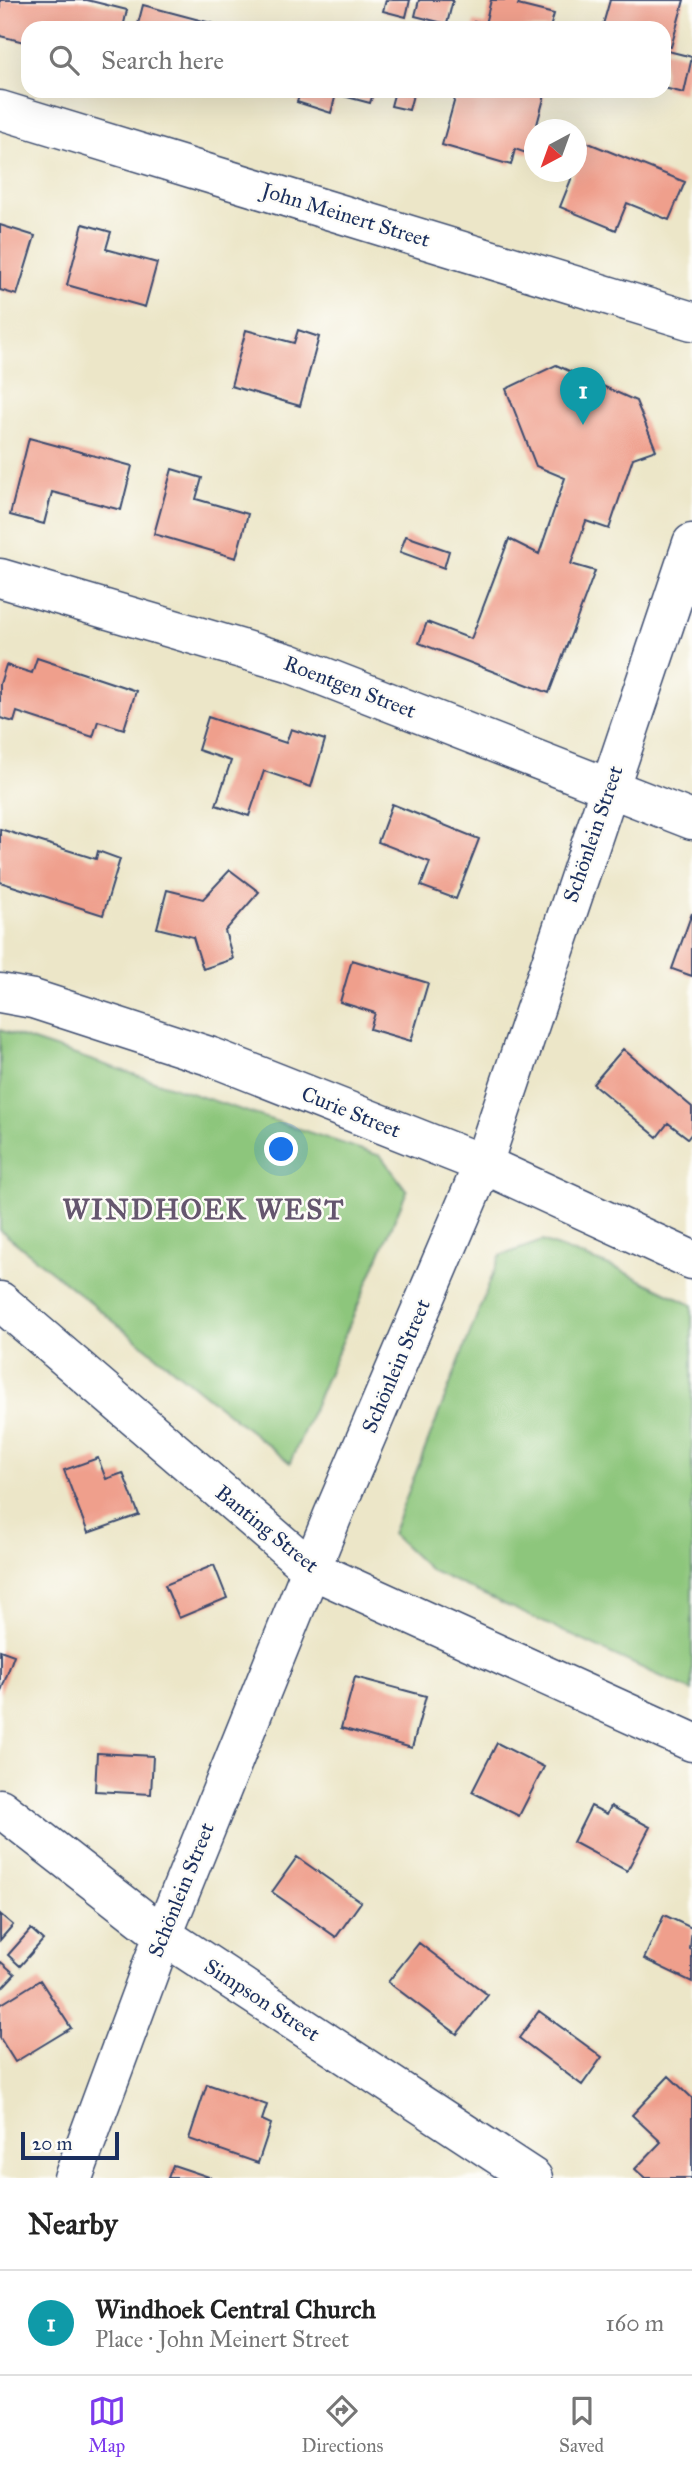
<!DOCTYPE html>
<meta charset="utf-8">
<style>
body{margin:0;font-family:"IM FELL Great Primer",serif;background:#f6f6f6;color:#222}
.compass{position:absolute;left:524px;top:119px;width:63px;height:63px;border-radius:50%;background:#fff;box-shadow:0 7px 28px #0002;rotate:221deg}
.scale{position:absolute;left:21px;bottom:18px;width:98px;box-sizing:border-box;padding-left:7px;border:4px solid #1b2f5e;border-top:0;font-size:19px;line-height:24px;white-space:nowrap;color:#1b2f5e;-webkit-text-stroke:5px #fdfcf7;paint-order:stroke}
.you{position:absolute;left:282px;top:1150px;width:24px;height:24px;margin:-18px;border:5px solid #fff;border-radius:50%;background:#1a73e8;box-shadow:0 0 0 10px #1a73e833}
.badge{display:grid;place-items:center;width:46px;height:46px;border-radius:50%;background:#7c3aed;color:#fff;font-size:23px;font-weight:700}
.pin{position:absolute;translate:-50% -58px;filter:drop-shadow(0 2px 4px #0008)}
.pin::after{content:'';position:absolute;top:37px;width:24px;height:21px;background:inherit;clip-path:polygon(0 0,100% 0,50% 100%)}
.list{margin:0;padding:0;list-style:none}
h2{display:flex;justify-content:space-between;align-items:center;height:91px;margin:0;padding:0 28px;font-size:30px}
h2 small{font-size:23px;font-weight:400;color:#767676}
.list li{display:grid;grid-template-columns:46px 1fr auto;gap:21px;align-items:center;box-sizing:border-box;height:105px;padding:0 28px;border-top:2px solid #e0e0e0}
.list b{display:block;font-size:26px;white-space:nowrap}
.list p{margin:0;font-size:23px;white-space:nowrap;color:#767676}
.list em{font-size:23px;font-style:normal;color:#767676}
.icon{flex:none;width:38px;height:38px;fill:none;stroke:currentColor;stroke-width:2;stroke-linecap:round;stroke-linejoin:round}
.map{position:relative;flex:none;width:692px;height:2178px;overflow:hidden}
.search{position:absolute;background:#fff;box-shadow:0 7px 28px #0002;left:21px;right:21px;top:21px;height:77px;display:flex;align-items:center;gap:18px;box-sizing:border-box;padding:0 24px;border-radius:21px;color:#767676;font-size:26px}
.sheet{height:196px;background:#fff}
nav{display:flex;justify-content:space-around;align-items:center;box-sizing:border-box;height:98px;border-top:2px solid #e0e0e0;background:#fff;font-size:19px;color:#767676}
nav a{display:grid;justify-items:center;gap:4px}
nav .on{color:#7c3aed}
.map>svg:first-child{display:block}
.green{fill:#8dc67b;stroke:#547a6c;stroke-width:2}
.building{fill:#ef9f8c}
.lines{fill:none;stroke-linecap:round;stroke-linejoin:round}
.minor-casing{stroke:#3a4a6e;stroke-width:41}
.tertiary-casing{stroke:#3a4a6e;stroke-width:41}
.minor{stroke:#fff;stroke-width:38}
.tertiary{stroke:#fff;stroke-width:38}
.labels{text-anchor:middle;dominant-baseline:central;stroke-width:5;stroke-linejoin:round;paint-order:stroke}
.street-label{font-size:21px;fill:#1b2f5e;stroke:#fdfcf7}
.district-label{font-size:28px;font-weight:bold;letter-spacing:2px;fill:#65566e;stroke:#fdfcf7}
</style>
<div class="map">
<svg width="692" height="2178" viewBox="0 0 692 2178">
<rect width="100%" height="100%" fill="#fdfcf7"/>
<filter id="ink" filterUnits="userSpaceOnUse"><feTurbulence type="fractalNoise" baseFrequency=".0143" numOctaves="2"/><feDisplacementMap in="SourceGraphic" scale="14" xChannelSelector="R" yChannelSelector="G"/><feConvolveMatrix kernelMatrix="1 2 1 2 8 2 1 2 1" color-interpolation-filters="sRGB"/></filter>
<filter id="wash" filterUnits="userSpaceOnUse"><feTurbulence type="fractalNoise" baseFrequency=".00686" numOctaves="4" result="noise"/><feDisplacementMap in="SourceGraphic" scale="28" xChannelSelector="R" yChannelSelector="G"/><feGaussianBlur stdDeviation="1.57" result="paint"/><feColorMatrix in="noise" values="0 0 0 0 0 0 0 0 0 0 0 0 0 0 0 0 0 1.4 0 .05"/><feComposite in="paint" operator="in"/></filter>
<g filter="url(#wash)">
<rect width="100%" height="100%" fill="#ece6c8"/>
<path class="green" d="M0,1030L381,1156L407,1191L290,1463L0,1230Z
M542,1241L620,1270L692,1305V1691L430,1570L392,1534L500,1256Z"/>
<g id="blocks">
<path class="building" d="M0,0H87L127,10L123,28H28V43L0,36Z
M386,0H410L406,17L383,11Z
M419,0H453L447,24L415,16Z
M491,0H520L518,5L554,14L550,28H473L474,22L485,24Z
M610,0H684L671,47L664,45V28H602Z
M143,5L226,27V28H137Z
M664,50L692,57L684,93L664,88Z
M301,91H374L370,103L336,94L331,113L297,102Z
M395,91H414L409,110L391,106Z
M457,91H468L488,97L490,91H546L529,154L515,149L511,165L442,145Z
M586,142L685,182L669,220L627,203L616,230L560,207L574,172H576V165Z
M83,224L111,232L106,249L157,263L145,307L67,285Z
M0,225L35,236L17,295L0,290Z
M246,330L294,343L298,330L319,337L300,406L231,386Z
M556,365L636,401L656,450L633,458L609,529L586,521L571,564L595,571L549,693L419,643L427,622L471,639L509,539L539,554L565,478L536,466L506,389Z
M29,438L132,466L121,510L52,492L44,524L10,515Z
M172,469L202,478L196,499L248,514L236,558L154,534Z
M406,536L449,551L444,568L400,552Z
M37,658L136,691L124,729L98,721L93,737L17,712L14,722L0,718V684L6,665L32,673Z
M208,717L286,743L291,729L325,740L311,787L264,771L249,816L216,805L231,761L198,750Z
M392,804L479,839L456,899L421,886L430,862L378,842Z
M0,829L96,859L98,851L120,859L103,915L0,882Z
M230,870L259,892L225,931L233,959L203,969L193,937L157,928L167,890L203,899Z
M692,913V976L672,969Z
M352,960L428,983L411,1041L370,1029L375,1013L340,1002Z
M623,1049L692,1107V1133L688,1138L668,1123L657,1137L593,1084Z
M98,1458L106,1479L123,1473L139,1515L88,1533L64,1470Z
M214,1565L227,1598L179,1618L165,1585Z
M0,1650L14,1655L0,1694Z
M355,1677L426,1696L412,1748L341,1728Z
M497,1743L544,1767L519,1816L472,1792Z
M97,1753L153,1756L151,1794L95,1791Z
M591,1806L607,1814L611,1806L650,1827L627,1871L573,1842Z
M297,1857L361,1902L336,1937L272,1892Z
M0,1914L13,1925L0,1940Z
M664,1915L692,1928L690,1949L692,1950V1982L644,1959Z
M31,1929L43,1940L20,1966L8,1955Z
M419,1943L488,1995L457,2034L388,1982Z
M1,1962L15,1974L0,1990V1963Z
M40,1980L71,2028L15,2062L0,2038V2005Z
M539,2011L602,2057L582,2085L519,2038Z
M669,2076L692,2098V2178H645L635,2169L661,2142L632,2115Z
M207,2084L267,2105L262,2120L271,2124L258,2163L189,2139Z
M173,2165L212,2178H168Z"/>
</g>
</g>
<g filter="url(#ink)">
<use href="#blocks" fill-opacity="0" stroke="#3a4a6e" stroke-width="2"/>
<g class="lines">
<g class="minor-casing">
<path id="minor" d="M0,578L289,663L692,820
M0,993L33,999L212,1057L483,1164L692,1260
M0,1301L311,1569L692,1742
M0,1808L163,1935L533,2178
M73,2178L163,1935L333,1515L483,1164L692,543"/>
</g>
<g class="tertiary-casing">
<path id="tertiary" d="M0,110L692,321"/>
</g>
<use href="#minor" class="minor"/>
<use href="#tertiary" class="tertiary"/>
</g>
</g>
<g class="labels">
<g class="street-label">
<text transform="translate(346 215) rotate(17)">John Meinert Street</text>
<text transform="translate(350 687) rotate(21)">Roentgen Street</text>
<text transform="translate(593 834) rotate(-71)">Schönlein Street</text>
<text transform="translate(351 1112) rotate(22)">Curie Street</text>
<text transform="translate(396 1366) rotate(-67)">Schönlein Street</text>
<text transform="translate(267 1529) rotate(39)">Banting Street</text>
<text transform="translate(181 1890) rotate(-68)">Schönlein Street</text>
<text transform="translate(262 2000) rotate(33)">Simpson Street</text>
</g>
<g class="district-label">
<text x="204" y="1209">WINDHOEK WEST</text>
</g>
</g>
</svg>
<svg class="compass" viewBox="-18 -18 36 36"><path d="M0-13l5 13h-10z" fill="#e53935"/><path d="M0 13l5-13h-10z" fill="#767676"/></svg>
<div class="scale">20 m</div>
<div class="you"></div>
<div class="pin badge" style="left:583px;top:425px;background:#0f9aa8">1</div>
<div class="search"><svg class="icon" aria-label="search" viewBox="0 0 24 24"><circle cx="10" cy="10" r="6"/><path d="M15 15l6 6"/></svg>Search here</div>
</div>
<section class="sheet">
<h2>Nearby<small></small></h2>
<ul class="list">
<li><span class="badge" style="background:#0f9aa8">1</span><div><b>Windhoek Central Church</b><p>Place · John Meinert Street</p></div><em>160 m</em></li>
</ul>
</section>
<nav>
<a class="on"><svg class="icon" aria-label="map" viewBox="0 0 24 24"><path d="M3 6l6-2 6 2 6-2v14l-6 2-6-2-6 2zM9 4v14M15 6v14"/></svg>Map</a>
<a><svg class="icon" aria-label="directions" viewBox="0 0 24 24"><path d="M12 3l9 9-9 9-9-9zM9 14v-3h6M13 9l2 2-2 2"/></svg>Directions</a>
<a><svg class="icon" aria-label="saved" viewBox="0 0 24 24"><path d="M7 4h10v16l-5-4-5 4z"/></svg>Saved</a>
</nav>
